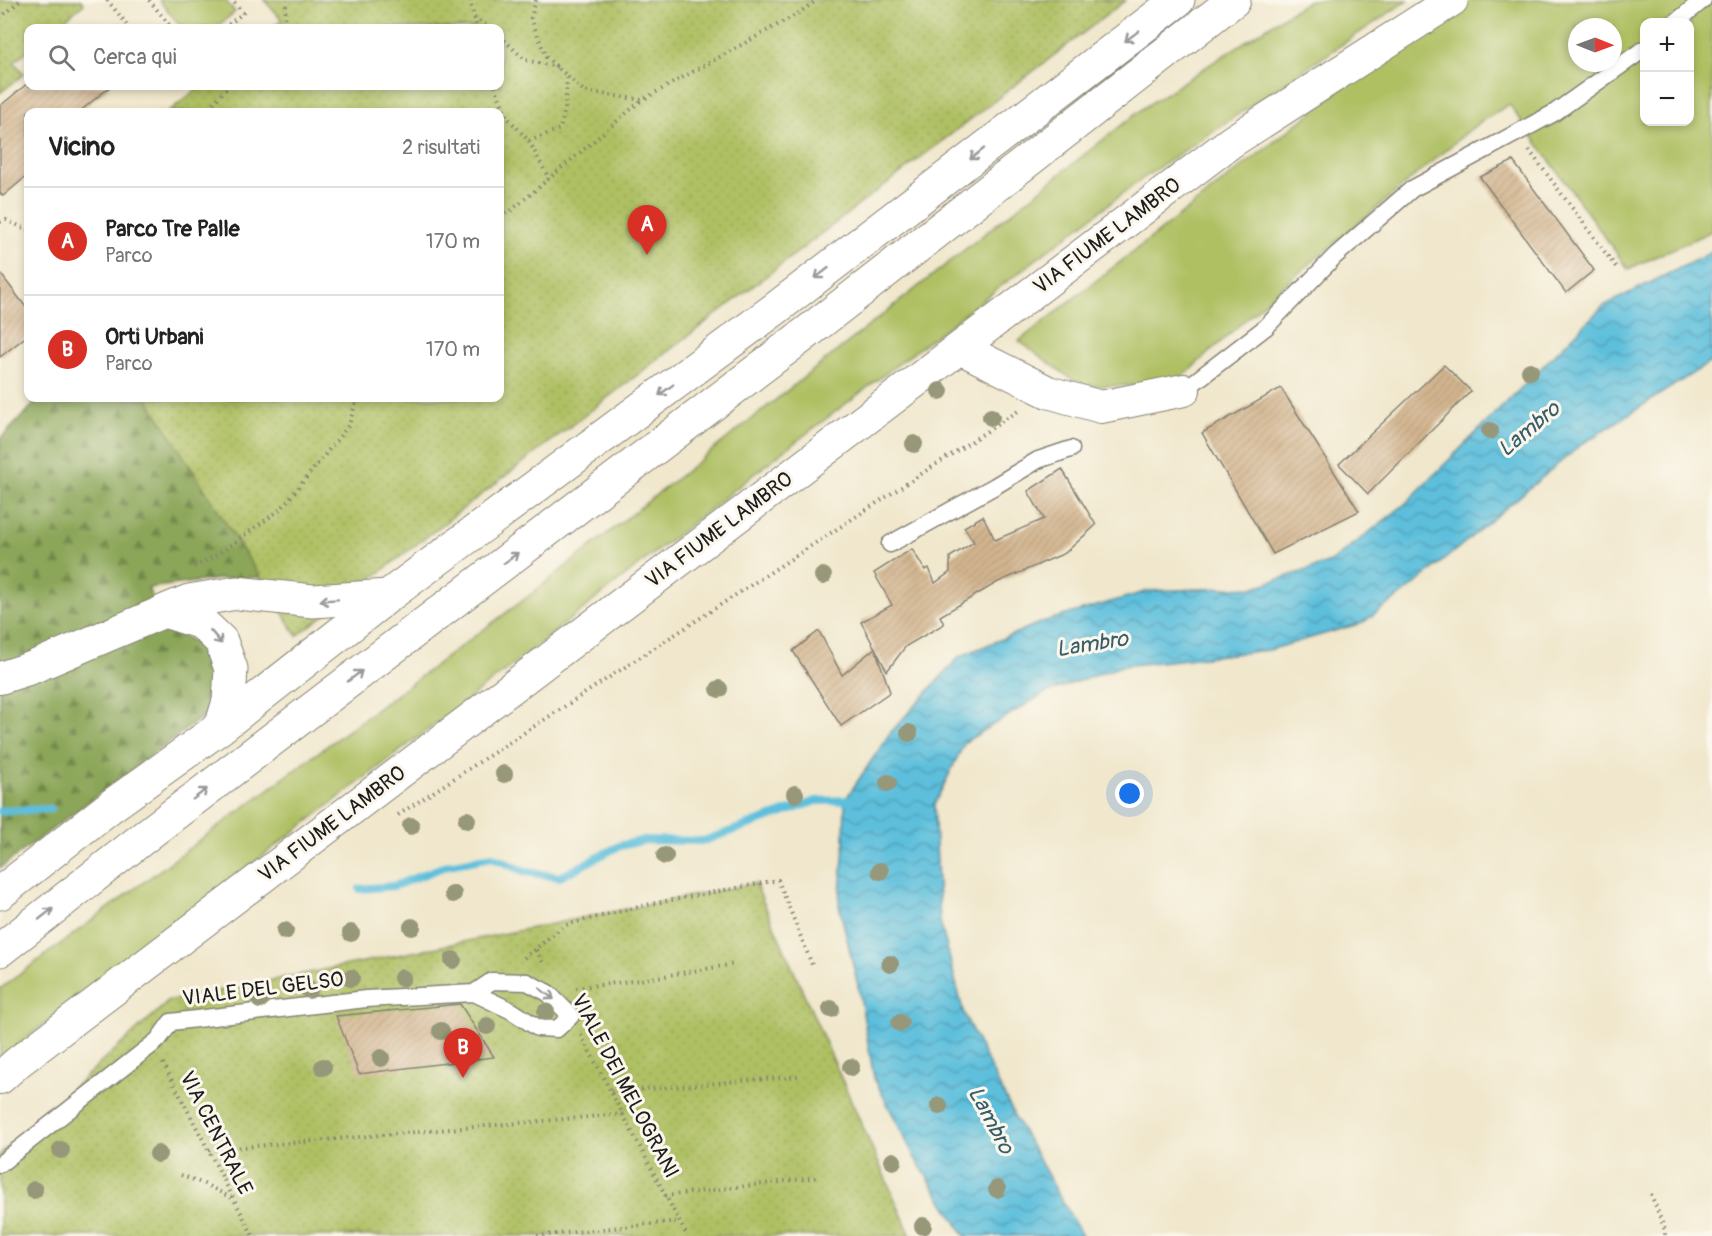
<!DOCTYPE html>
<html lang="it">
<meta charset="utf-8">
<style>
body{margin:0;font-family:Pangolin,sans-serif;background:#f2f2f2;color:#222}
.controls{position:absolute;right:18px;top:18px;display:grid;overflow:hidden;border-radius:12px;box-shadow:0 3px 9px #0003}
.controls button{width:54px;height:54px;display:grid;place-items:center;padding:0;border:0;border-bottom:2px solid #e0e0e0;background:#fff;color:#222;font:30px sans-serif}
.compass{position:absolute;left:1568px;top:18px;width:54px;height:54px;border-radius:50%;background:#fff;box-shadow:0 3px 9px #0003;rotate:91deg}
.you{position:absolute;left:1130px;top:794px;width:21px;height:21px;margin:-15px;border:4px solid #fff;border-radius:50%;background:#1a73e8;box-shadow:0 0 0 9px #1a73e833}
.badge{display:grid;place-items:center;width:39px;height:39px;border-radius:50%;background:#d93025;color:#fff;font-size:20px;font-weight:700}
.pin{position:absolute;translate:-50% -50px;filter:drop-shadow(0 2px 3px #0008)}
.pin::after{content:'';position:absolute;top:32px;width:21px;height:18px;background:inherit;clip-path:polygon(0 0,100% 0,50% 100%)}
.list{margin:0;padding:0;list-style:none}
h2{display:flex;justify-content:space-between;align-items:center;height:78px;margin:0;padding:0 24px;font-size:26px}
h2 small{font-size:20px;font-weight:400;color:#767676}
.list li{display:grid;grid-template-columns:39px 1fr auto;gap:18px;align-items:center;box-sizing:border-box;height:108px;padding:0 24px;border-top:2px solid #e0e0e0}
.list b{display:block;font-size:22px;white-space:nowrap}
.list p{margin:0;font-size:20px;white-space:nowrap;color:#767676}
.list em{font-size:20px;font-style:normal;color:#767676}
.icon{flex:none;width:33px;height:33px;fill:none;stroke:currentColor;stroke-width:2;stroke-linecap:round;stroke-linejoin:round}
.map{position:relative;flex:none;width:1712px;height:1236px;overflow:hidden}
.search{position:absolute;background:#fff;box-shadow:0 3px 9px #0003;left:24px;top:24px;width:480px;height:66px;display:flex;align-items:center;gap:15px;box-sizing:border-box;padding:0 21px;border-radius:12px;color:#767676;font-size:22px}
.panel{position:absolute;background:#fff;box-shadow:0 3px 9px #0003;left:24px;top:108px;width:480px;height:294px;border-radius:12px}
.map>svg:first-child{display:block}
.grass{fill:#afc063;stroke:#666e40;stroke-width:1.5;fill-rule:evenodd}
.forest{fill:url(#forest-firs);stroke:#54613a;stroke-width:1.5}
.park{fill:url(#park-dots);stroke:#666e40;stroke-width:1.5}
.water{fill:url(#water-waves);stroke:#3c6e7c;stroke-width:1.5}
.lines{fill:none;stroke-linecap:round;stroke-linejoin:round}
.stream{stroke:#5dbfdc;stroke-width:8}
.building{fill:url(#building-hatch)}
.service-casing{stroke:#868274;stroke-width:19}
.minor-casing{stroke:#868274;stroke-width:34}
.primary-casing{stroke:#868274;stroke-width:35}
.path{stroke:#868274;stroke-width:4;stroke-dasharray:1.5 4.5;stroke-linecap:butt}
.service{stroke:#fff;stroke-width:16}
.minor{stroke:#fff;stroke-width:32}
.primary{stroke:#fff;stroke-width:33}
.tree{fill:#979779}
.oneway{stroke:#999}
.labels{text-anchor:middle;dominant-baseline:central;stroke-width:6;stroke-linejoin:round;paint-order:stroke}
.street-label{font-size:21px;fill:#1c1c1c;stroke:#fbf7ec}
.water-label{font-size:22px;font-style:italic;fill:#365d69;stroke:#fbf7ec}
</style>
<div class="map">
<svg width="1712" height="1236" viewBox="0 0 1712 1236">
<defs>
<pattern id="forest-firs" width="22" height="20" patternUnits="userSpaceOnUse" patternTransform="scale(1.5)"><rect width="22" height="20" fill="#8ba659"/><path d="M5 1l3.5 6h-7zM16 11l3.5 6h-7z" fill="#718649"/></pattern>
<pattern id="park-dots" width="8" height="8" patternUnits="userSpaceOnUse" patternTransform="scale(1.5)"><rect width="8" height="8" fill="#afc063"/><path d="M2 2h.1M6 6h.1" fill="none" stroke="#96a455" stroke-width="1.8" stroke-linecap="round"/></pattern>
<pattern id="water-waves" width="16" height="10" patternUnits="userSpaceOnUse" patternTransform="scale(1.5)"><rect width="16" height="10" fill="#5dbfdc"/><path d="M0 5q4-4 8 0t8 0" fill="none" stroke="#4c9ab2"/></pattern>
<pattern id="building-hatch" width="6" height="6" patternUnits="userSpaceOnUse" patternTransform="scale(1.5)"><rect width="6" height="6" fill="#d3b58f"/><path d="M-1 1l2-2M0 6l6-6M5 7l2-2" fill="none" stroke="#b59b7b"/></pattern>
</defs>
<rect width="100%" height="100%" fill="#fbf7ec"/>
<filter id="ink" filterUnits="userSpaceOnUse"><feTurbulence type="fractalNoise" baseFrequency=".0167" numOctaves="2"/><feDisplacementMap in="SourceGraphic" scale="12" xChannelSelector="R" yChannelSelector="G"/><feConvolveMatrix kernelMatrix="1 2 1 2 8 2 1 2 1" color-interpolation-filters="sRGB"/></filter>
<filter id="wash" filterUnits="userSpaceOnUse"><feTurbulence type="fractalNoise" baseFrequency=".008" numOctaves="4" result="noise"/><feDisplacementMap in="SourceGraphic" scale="24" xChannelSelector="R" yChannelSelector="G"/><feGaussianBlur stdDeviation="1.35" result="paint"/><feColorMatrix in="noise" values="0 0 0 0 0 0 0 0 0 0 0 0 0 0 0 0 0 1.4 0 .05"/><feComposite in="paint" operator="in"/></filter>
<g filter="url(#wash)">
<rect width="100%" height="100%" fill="#f0e7cc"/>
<path class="grass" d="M159,0H225L235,12L215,28H182Z
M1309,0H1408L1142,179L781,453L506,670L134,954L0,1059V989L530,595L1143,108Z
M1469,0H1712V231L1628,269L1509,104L1472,128L1275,293L1173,385L1081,386L1019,341L1407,38ZM1644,22H1690V122H1644ZM1577,27H1613V63H1577Z"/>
<path class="forest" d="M1104,0L266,577L219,579L148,588L164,625L215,654L216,707L0,868V439L40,398H500V28Z"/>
<path class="park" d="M0,0H81L84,4L54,28H28V50L14,62L24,74L0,93Z
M264,0H1126L297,636L147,398H500V112H168L201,86H500V28H272L282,20Z
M755,883L911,1236H0V1154L169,1001Z"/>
<path class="water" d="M1712,252V361L1582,444L1407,591L1362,623L1269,650L1122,666L1045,693L965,742L934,805L940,921L964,1014L1015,1117L1082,1236H965L915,1158L874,1078L859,990L839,905L844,846L845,800L890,733L959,657L1042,622L1148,591L1255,587L1331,562L1405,504L1603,306Z"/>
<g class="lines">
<path class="stream" d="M0,811L51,809
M360,889L394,886L448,865L492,857L526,872L560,877L619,846L645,840L703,841L816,801L854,800"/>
</g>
<g id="blocks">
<path class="building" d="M28,83V86H111L79,112H28V175L3,196L0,193V106Z
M1513,161L1594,270L1566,293L1480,177Z
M0,273L28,310V335L0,357Z
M1444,365L1471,391L1368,494L1339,464Z
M1281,388L1359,511L1273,554L1202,433Z
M1062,469L1096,525L1065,553L998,582L940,616L944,624L906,646L887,671L861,622L892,605L874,573L912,549L925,570L929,568L935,583L950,572V557L974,542L964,527L983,516L995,540L1044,519L1028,491Z
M819,631L842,675L875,648L890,692L841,726L793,651Z
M460,1004L494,1057L359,1074L336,1016Z"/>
</g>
</g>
<g filter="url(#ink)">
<use href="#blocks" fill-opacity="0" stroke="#868274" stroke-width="1.5"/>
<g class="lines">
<g class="service-casing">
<path id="service" d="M1676,22L1703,0
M1184,390L1266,327L1335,256L1412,189L1554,113L1644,49
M890,544L995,486L1038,460L1071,449
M0,1164L158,1040L171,1022L366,999L474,993L512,1011L538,1028L557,1029L571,1016L548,993L527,982L492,981L474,993"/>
</g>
<g class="minor-casing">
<path id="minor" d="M960,348L1048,392L1101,407L1184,390
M0,678L31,668L165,611
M0,1078L18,1062L1231,142L1452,0"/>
</g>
<g class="primary-casing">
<path id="primary" d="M165,611L189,601L237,593L313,601L388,596
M165,611L202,623L221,641L231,669L229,701L221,727
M0,893L111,806L221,727L388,596L775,309L1178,0
M0,950L152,831L809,331L1234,0"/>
</g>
<path class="path" d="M107,0L130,28
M149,0L172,28
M470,0L477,28
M536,0L531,18L546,57L584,91L642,100L799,13L817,0
M0,18L21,0
M474,18L491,28
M224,28L243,13L232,0
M280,28L285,23L286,0
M500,36L525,60L557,67
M495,86L507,117L529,141L549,179
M205,112L229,86
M529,141L560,129L565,109L567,77
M1529,150L1616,267
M500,216L512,210L642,100
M0,222L6,220L28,230
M194,567L217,555L281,509L349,425L357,398
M398,815L1018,411
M536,950L544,965
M524,958L565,925L651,904L778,880L813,967
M576,988L640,980L735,964
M581,1035L687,1236
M163,1063L253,1236
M611,1092L800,1076
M209,1150L623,1114
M181,1175L204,1184L232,1198
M1651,1194L1665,1230V1236
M665,1196L818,1177
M537,1236L679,1221"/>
<use href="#service" class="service"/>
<use href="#minor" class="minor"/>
<use href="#primary" class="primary"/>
</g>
<g class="tree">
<circle cx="1530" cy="371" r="9"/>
<circle cx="940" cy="391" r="9"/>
<circle cx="991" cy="417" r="9"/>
<circle cx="1490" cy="431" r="9"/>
<circle cx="914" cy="444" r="9"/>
<circle cx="823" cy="576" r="9"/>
<circle cx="719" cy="689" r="9"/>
<circle cx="909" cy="733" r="9"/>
<circle cx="504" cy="774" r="9"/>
<circle cx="888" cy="783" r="9"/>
<circle cx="795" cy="794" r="9"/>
<circle cx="467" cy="820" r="9"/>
<circle cx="411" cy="826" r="9"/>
<circle cx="665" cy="856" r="9"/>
<circle cx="880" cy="871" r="9"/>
<circle cx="453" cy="894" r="9"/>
<circle cx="412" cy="927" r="9"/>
<circle cx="285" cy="931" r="9"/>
<circle cx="351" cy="933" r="9"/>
<circle cx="453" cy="960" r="9"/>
<circle cx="890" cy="964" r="9"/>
<circle cx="351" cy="978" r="9"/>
<circle cx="402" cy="978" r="9"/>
<circle cx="309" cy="990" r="9"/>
<circle cx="260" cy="1000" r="9"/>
<circle cx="831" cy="1009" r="9"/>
<circle cx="546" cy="1012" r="9"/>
<circle cx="900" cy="1023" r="9"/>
<circle cx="487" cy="1026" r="9"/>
<circle cx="441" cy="1031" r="9"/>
<circle cx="381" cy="1058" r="9"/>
<circle cx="323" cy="1067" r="9"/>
<circle cx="851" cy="1067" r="9"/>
<circle cx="939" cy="1106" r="9"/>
<circle cx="61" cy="1150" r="9"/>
<circle cx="158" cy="1154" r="9"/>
<circle cx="893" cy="1161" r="9"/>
<circle cx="997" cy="1189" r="9"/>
<circle cx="34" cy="1190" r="9"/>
<circle cx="923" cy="1226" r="9"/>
</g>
<defs><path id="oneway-shaft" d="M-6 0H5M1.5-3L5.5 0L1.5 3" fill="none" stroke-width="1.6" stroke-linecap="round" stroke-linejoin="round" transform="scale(1.5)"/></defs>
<g class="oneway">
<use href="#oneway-shaft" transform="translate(1132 36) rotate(143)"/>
<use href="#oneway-shaft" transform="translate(977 154) rotate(142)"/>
<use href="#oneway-shaft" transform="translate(822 273) rotate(142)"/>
<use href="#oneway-shaft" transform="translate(666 390) rotate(143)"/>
<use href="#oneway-shaft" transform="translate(511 558) rotate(-37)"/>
<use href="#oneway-shaft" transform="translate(329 600) rotate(176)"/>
<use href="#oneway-shaft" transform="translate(216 637) rotate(50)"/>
<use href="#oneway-shaft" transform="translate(355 676) rotate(-37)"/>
<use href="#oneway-shaft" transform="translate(200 794) rotate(-37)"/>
<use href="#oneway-shaft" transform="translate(46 914) rotate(-38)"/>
<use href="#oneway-shaft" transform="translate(547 994) rotate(37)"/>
</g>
</g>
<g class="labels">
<g class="street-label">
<text transform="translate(1107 236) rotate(-37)">VIA FIUME LAMBRO</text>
<text transform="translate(719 530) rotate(-37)">VIA FIUME LAMBRO</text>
<text transform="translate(332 824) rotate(-37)">VIA FIUME LAMBRO</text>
<text transform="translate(263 989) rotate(-7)">VIALE DEL GELSO</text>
<text transform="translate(625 1086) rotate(62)">VIALE DEI MELOGRANI</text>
<text transform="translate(216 1133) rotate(63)">VIA CENTRALE</text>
</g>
<g class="water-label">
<text transform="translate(1529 429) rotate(-40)">Lambro</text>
<text transform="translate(1092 644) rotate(-9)">Lambro</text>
<text transform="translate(991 1120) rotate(62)">Lambro</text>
</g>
</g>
</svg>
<div class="controls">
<button>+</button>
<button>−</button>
</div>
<svg class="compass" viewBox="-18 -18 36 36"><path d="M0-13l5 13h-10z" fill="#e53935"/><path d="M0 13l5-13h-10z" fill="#767676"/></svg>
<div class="you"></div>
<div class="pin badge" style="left:647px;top:255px">A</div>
<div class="pin badge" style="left:463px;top:1078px">B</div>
<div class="search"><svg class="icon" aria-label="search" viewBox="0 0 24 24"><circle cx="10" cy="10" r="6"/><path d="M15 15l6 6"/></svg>Cerca qui</div>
<section class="panel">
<h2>Vicino<small>2 risultati</small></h2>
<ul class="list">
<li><span class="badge">A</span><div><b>Parco Tre Palle</b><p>Parco</p></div><em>170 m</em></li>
<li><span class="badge">B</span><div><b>Orti Urbani</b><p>Parco</p></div><em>170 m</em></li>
</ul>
</section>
</div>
